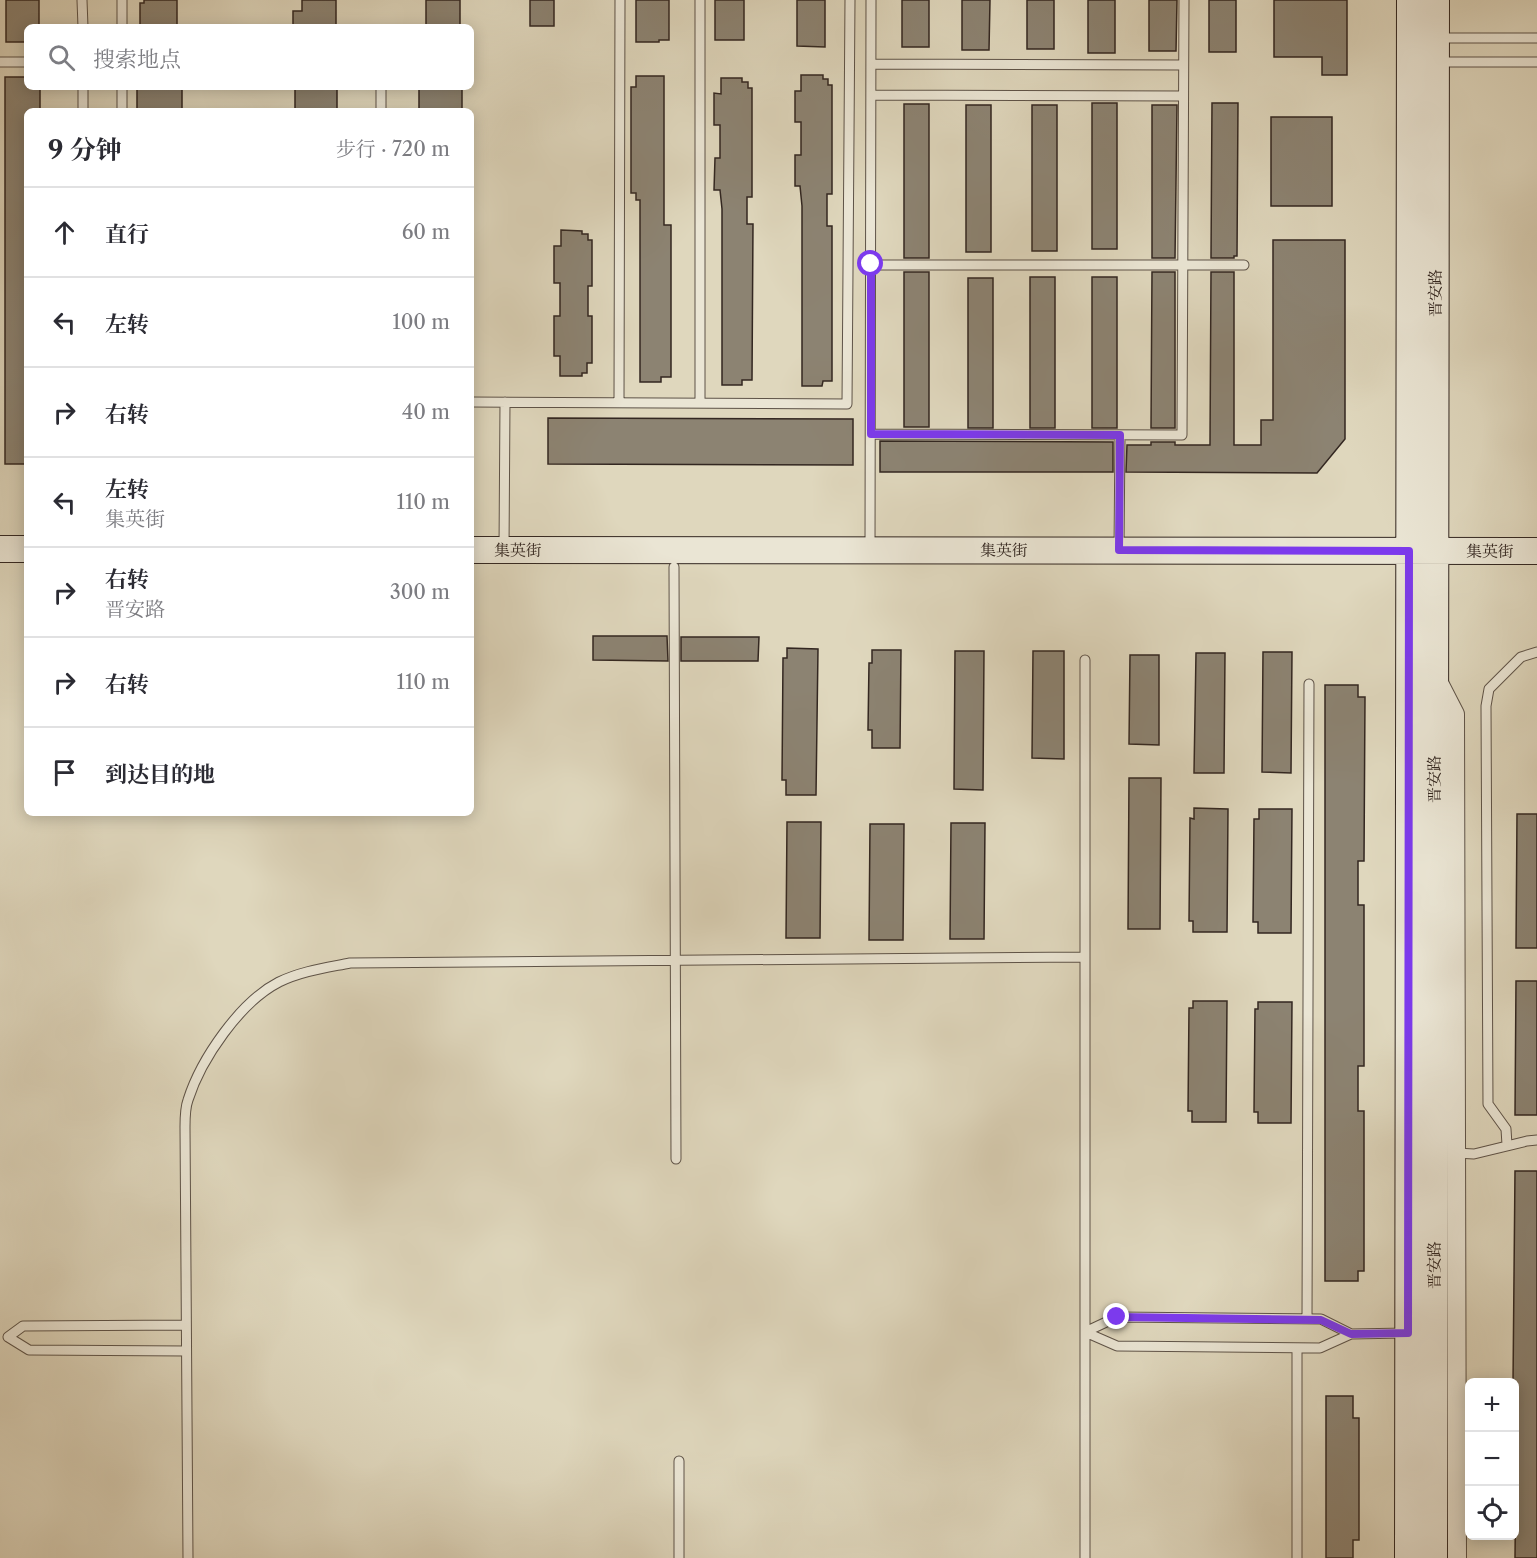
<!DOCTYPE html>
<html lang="zh">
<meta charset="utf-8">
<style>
body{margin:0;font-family:"Libre Caslon Text","Noto Serif SC",serif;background:#f7f7f7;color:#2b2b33}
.controls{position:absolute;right:18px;bottom:18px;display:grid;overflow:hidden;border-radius:9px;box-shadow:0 3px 15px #0003}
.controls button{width:54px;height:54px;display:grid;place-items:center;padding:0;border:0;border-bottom:2px solid #e1e1e2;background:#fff;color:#2b2b33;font:30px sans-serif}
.stop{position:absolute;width:18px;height:18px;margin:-14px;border:4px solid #7c3aed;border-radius:50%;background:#fff}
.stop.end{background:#7c3aed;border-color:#fff;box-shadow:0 2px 6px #0008}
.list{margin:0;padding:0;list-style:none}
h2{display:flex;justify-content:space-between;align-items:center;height:78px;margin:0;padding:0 24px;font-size:26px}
h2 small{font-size:20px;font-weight:400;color:#7c7c81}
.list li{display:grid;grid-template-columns:39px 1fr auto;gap:18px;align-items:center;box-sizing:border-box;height:90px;padding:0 24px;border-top:2px solid #e1e1e2}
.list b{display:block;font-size:22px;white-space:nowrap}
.list p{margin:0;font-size:20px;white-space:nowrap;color:#7c7c81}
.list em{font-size:20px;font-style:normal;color:#7c7c81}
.icon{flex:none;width:33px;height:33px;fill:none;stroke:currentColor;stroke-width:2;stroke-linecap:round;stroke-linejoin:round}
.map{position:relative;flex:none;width:1537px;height:1558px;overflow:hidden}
.search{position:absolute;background:#fff;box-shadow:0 3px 15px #0003;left:24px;top:24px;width:450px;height:66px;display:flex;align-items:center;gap:15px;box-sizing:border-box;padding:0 21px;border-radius:9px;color:#7c7c81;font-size:22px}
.panel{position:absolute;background:#fff;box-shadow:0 3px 15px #0003;left:24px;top:108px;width:450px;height:708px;border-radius:9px}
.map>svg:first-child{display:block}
.building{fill:#8c8372;stroke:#332721;stroke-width:1.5}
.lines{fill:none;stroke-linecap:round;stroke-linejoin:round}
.lane-casing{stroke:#5e5348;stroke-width:11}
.street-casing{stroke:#5e5348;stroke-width:20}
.secondary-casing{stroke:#332721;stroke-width:28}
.lane{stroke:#eae5d4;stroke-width:9}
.street{stroke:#eae5d4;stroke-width:18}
.secondary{stroke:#eae5d4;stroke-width:26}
.route{stroke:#7c3aed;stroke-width:8}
.labels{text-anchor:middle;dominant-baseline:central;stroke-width:4.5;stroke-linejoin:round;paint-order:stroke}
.street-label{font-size:16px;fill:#332721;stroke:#eae5d4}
</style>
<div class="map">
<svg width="1537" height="1558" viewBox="0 0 1537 1558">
<rect width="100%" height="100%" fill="#dfd7bd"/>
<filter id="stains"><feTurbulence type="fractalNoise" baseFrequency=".00333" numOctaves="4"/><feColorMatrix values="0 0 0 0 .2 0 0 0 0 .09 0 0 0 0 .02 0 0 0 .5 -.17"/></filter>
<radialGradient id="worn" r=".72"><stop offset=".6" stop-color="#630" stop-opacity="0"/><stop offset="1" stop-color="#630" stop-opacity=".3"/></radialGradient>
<path class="building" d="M6,0H39V27H27V42H6Z
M144,0H177V27H140V3H144Z
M302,0H336V27H293V11H302Z
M426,0H460V27H426Z
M530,0H554V26H530Z
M636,0H669V40H659V42H636Z
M715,0H744V40H715Z
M797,0H825V47L797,46Z
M902,0H929V47H902Z
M962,0H990L989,50H962Z
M1027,0H1054V49H1027Z
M1088,0H1115V53H1088Z
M1149,0H1177L1176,51H1149Z
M1209,0H1236V52H1209Z
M1274,0H1347V75H1322V57H1274Z
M801,75H823V79H828V85H832V194H827V226H832V381H823L822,386H802V206L800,186H795V155H801V122H795V91H801Z
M636,76H664V225H671V377H661V382H640V200H636V193H631V87H636Z
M5,77H27V87H40V111H27V464H5Z
M721,78H742V82H748V88H752V197H747V224H753L752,380H742V385H722V209L720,190H714L715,158H720V125H714V93L721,94Z
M174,87L182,88V111H137V88Z
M295,87H337V111H295Z
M419,87H462V111H419Z
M1092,103H1117V249H1092Z
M1212,103H1238L1237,256H1234V258H1211Z
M904,104H929V258H904Z
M966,105H991V252H966Z
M1032,105H1057V251H1032Z
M1152,105H1177L1175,258H1152Z
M1271,117H1332V206H1271Z
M561,230L582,231V234H588V240H592V286H588V316H592V363H587V373H582V376H560V356H554V316H560V283H554V246H561Z
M1273,240H1345V439L1317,473L1126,472L1127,445H1151V442H1175V445H1210L1211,272H1234V445H1261V420H1273Z
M904,272H929V427H904Z
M1152,272H1175V428H1151Z
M1030,277H1055V428H1030Z
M1092,277H1117V428H1092Z
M968,278H993V428H968Z
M548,418L853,419V465L548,464Z
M880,441L1113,442V472H880Z
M593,636H667L668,661L593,660Z
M681,637H759L758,661H681Z
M787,648L818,649L816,795H786V780H782L783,658H787Z
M872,650H901L900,748H872V730H868L869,663H872Z
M955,651H984L983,790L954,789Z
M1033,651H1064V759L1032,758Z
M1263,652H1292L1291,773L1262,772Z
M1196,653H1225L1224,773H1194Z
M1130,655H1159V745L1129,744Z
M1325,685H1358V697H1365L1364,861H1358V905H1364V1066H1358V1111H1364V1271H1358V1281H1325Z
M1129,778H1161L1160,929H1128Z
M1194,808L1228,809L1227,932H1193V921H1189L1190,818L1194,819Z
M1259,809H1292L1291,933H1258V922H1253L1254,819H1259Z
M1517,814H1537V948H1516Z
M787,822H821L820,938H786Z
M951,823H985L984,939H950Z
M870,824H904L903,940H869Z
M1516,981H1537V1115H1515Z
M1193,1001H1227L1226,1122H1192V1111H1188L1189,1008H1193Z
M1258,1002H1292L1291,1123H1258V1112H1254L1255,1009H1258Z
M1515,1171H1537V1558H1515L1516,1462H1515V1383H1513Z
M1326,1396H1353V1418H1359V1540H1353V1558H1326Z"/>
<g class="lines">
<g class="lane-casing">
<path id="lane" d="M82,0L83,27
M700,0V403
M122,27V0
M1437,38H1537
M0,62H27
M1437,62H1537
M871,64L1183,65
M83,87V111
M381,87V111
M871,95L1183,96
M122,111V87
M871,265H1244
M471,402L847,404L850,0
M619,402L620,0
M871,434L1182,435L1184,0
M504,549L505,402
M1119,549L1120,435
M870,550L871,0
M674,567L676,1159
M1507,1145L1506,1129L1488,1104L1486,706L1489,689L1521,657L1537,652
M1456,1153L1474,1154L1527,1141L1537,1140
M1307,1319L1309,684
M186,1325L23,1326L8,1337L29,1350L186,1351
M1085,1332L1117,1346L1320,1348L1351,1334L1406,1333
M1085,1332L1117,1317L1321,1319L1351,1334
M1297,1348V1558
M188,1558L185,1127C185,1118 185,1108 188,1100C201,1059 240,1002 279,982C302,971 325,968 350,963L1085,957
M679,1558V1461
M1085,1558V660"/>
</g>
<g class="street-casing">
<path id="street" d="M1437,679L1455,714L1457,1558"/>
</g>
<g class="secondary-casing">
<path id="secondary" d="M0,549H27
M471,550L1537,551
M1408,1558L1410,0
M1434,1558L1436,0"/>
</g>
<use href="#lane" class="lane"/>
<use href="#street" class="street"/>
<use href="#secondary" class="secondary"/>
</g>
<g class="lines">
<path class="route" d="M871,264V434L1120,435L1119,550L1409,551L1408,1333L1351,1334L1321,1320L1117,1317"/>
</g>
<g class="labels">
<g class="street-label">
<text transform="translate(1435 293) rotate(-90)">晋安路</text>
<text x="518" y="550">集英街</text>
<text x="1004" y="550">集英街</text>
<text x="1490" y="551">集英街</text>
<text transform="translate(1434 779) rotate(-90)">晋安路</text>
<text transform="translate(1434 1265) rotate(-90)">晋安路</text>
</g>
</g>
<rect width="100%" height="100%" filter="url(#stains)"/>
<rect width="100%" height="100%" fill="url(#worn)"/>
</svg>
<div class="controls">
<button>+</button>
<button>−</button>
<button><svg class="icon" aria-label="locate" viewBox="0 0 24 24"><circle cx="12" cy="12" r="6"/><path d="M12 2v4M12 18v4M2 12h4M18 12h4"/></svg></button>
</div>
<div class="stop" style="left:871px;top:264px"></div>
<div class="stop end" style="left:1117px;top:1317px"></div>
<div class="search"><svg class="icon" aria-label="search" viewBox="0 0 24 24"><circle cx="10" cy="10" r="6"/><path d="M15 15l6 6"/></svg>搜索地点</div>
<section class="panel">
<h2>9 分钟<small>步行 · 720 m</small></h2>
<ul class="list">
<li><svg class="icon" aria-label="ahead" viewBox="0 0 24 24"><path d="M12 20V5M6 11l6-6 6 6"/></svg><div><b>直行</b></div><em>60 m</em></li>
<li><svg class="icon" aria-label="left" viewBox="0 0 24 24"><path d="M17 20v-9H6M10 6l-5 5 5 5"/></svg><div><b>左转</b></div><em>100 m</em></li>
<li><svg class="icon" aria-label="right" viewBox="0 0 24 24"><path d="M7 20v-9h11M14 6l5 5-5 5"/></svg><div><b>右转</b></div><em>40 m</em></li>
<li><svg class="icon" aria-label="left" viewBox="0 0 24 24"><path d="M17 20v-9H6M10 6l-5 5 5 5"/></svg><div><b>左转</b><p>集英街</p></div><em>110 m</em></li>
<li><svg class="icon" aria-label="right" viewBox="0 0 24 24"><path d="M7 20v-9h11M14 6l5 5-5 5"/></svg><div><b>右转</b><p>晋安路</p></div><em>300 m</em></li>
<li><svg class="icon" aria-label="right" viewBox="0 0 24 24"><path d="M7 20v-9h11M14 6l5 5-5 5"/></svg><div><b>右转</b></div><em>110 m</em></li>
<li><svg class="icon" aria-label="arrive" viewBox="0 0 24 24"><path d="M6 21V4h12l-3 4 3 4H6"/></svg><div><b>到达目的地</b></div></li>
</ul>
</section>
</div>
